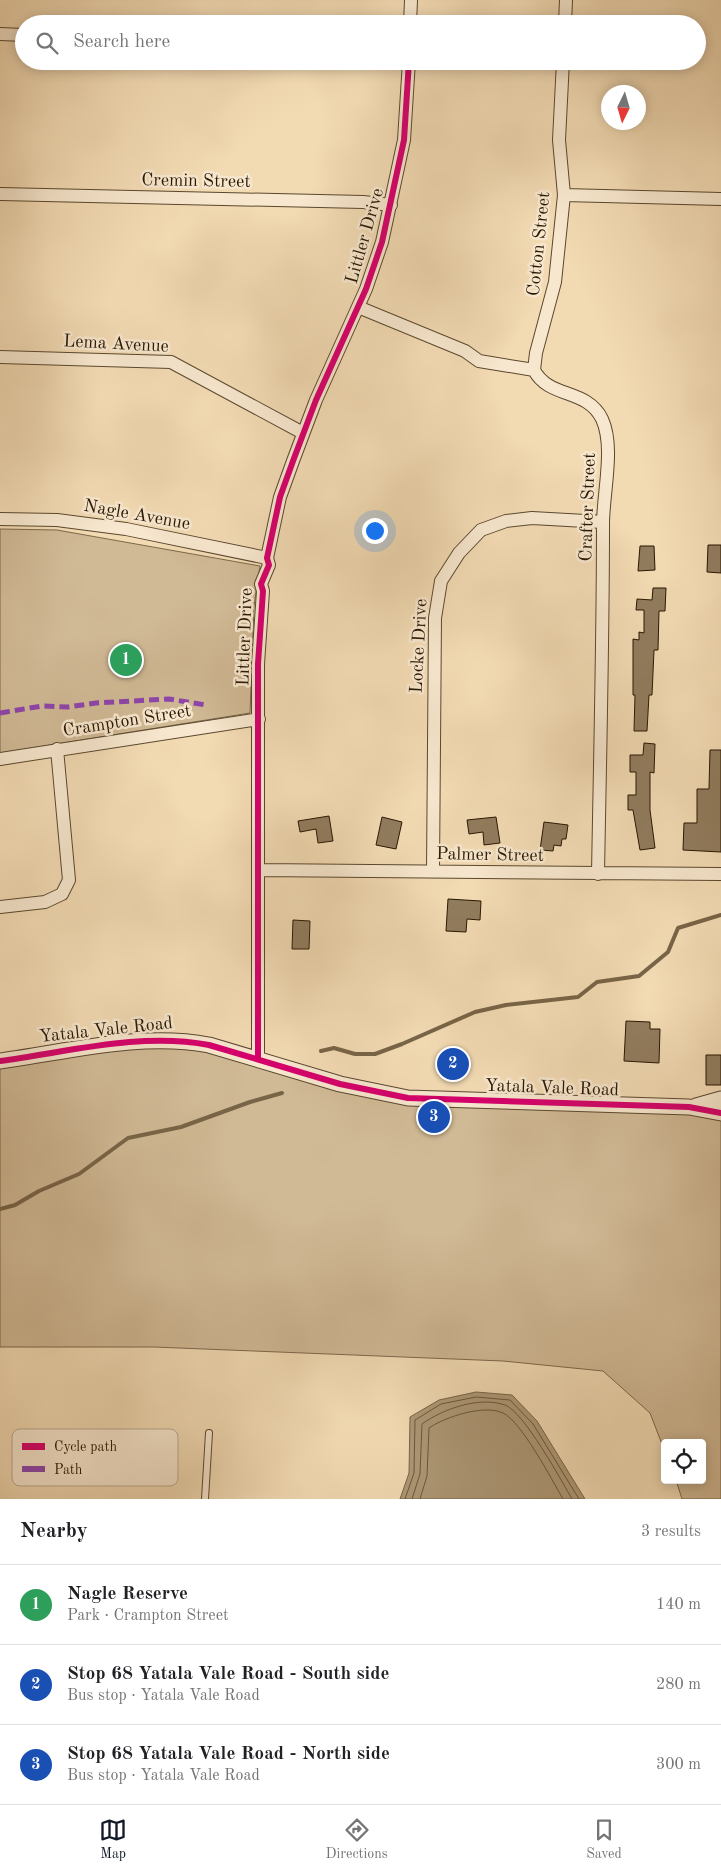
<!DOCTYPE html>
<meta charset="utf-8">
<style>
body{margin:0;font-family:"Old Standard TT",serif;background:#f2f2f2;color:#202124}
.controls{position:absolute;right:15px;bottom:15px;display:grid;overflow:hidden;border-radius:5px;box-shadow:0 2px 12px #0003}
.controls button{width:45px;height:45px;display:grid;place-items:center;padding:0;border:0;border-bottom:1px solid #e0e0e0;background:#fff;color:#202124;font:25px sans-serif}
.compass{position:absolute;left:601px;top:85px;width:45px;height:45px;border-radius:50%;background:#fff;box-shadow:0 2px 12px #0003;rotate:185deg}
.you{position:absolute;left:374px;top:530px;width:18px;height:18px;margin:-12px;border:4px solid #fff;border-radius:50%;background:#1a73e8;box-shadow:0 0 0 8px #1a73e833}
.badge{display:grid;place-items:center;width:32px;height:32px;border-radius:50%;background:#111827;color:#fff;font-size:16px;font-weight:700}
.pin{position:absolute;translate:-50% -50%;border:2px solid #fff;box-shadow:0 1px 5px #0006}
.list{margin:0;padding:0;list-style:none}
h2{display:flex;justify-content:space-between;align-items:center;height:65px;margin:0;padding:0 20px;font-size:21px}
h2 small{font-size:16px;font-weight:400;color:#757577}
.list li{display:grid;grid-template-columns:32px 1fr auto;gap:15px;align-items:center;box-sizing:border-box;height:80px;padding:0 20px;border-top:1px solid #e0e0e0}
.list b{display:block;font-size:19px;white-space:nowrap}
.list p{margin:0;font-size:16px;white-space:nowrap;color:#757577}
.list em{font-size:16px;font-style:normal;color:#757577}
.icon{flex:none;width:28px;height:28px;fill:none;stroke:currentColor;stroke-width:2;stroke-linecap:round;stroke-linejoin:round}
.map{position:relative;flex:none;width:721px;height:1499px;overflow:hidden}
.search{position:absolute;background:#fff;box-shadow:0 2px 12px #0003;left:15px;right:15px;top:15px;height:55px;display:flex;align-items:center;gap:12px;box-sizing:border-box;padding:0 18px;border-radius:28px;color:#757577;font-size:19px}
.sheet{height:305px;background:#fff}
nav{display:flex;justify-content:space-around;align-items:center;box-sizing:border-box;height:70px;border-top:1px solid #e0e0e0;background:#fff;font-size:14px;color:#757577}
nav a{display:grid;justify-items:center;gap:2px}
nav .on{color:#111827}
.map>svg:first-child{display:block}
.green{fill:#d0b995;stroke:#7c684b}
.water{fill:#ad9876;stroke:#786447}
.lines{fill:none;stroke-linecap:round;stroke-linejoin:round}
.shore{stroke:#6a583c;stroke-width:1}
.stream{stroke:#786447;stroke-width:4}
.building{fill:#917c5e;stroke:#281701}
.service-casing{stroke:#5a482e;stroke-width:8}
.minor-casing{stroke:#5a482e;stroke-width:14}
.tertiary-casing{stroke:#5a482e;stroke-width:17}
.service{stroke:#f7e7ce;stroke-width:6}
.minor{stroke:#f7e7ce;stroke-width:12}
.tertiary{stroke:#f7e7ce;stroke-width:15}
.quiet{stroke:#8e44ad;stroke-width:5;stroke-dasharray:10 5;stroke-linecap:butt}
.cycleway-casing{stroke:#f7e7ce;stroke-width:9}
.cycleway{stroke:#d6006c;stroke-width:6}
.labels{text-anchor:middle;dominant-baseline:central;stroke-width:5;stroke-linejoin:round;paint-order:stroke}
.street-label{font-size:18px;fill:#281701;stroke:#f7e7ce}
.key{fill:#f7e7ce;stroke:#b9a990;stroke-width:1}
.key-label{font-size:14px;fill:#281701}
</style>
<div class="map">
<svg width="721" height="1499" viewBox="0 0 721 1499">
<rect width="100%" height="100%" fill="#f2dab3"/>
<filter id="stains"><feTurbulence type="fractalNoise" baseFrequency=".004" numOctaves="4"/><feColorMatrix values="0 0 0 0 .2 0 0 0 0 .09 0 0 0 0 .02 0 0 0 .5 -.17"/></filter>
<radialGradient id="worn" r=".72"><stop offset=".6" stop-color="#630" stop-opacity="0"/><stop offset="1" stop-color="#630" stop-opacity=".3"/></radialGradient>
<path class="green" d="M0,529L57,530L260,566L254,606L250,713L0,753Z
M183,1041L372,1092L721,1110V1499H682L676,1480H702V1443H665V1452L650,1413L603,1371L503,1361L154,1347H0V1061Z"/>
<path class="water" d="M476,1392L512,1395L537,1421L585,1499H400L409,1473L410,1417L439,1400Z"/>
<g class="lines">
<path class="shore" d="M405,1499L414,1473L415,1420L441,1404L476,1397L510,1400L533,1424L579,1499
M412,1499L420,1474L422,1424C443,1409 479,1396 505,1405C524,1412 561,1480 572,1499
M420,1499L427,1476L429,1428C445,1417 484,1404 503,1413C521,1421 552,1480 563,1499"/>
<path class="stream" d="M321,1051L334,1048L355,1054H375L402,1044L475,1012L506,1005L578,997L597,982L639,976L668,952L678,928L721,915
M0,1209L15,1205L39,1191L79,1174L128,1138L181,1127L250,1102L282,1093"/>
</g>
<path class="building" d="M708,545H721V573L707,572Z
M640,546H654L655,570L638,571Z
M653,588H666L665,611H659L658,650H654L652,695H649L647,731H634L635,695H633V639L639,640V632L644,633V610H636L637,599L652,600Z
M644,743L655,744L654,773L650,772V810L655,848L640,850L633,810H628V795H636V772H630V755H643Z
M710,750H721V852L683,850L684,823H697V789H709Z
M329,816L333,841L318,843L316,829L300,832L298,821Z
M382,817L402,822L396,849L376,845Z
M496,817L500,843L484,845L483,832L469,834L467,820Z
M544,822L568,825L566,839H562L561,846L554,845L553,851L540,850Z
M448,899L481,901L480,920L467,919L466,932L446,931Z
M293,920L310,921L309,949H292Z
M626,1021L650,1022V1029H660L659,1063L624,1061Z
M706,1055H721V1085H706Z"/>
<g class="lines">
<g class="service-casing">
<path id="service" d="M205,1499L209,1433"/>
</g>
<g class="minor-casing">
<path id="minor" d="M410,24L411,0
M565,24L566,0
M0,34L24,35
M0,194L363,202L391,205
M564,195L721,199
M358,307L465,351L479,361L534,370
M0,357L171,362L303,433
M534,370C549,399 587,388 602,419C615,447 603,493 603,524C603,641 600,757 598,874
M534,370L536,353L555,282L564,195L559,140L563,61
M0,519L57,520L126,529L267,558
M0,759L259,719
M259,870L721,874
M433,871L435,618L441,581L459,553L481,530L506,521L532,518L603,522
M0,907L45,902L62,894L69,880L57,749
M258,1059V664L263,591L261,584L269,565L267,558L280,497L293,461L316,400L366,289L382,242L404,140L409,61"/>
</g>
<g class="tertiary-casing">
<path id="tertiary" d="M0,1061C68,1052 140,1032 209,1045L340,1084L408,1098L689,1107L721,1113
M696,1106L721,1099"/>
</g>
<use href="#service" class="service"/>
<use href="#minor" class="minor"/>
<use href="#tertiary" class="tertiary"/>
<path class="quiet" d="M0,713L42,706L68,707L96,703L169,699L206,705"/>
<g class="cycleway-casing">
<path id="cycleway" d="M258,1059V664L263,591L261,584L269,565L267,558L280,497L293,461L316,400L366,289L382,242L404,140L409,61
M0,1061C68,1052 140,1032 209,1045L340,1084L408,1098L689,1107L721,1113"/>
</g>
<use href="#cycleway" class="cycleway"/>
</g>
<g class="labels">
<g class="street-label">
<text transform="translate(196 181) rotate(1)">Cremin Street</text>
<text transform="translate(365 236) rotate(-74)">Littler Drive</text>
<text transform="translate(539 244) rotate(-84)">Cotton Street</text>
<text transform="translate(116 344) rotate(3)">Lema Avenue</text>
<text transform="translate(588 507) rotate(-88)">Crafter Street</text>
<text transform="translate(137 515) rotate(10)">Nagle Avenue</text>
<text transform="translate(245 637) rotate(-88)">Littler Drive</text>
<text transform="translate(419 646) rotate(-87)">Locke Drive</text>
<text transform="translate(127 721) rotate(-9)">Crampton Street</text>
<text transform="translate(490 855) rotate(1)">Palmer Street</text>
<text transform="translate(106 1030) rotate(-6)">Yatala Vale Road</text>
<text transform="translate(552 1088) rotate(2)">Yatala Vale Road</text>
</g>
</g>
<rect x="12" y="1429" width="166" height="57" rx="8" class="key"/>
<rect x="22" y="1443" width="23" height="7" fill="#d6006c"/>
<rect x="22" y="1466" width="23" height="6" fill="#8e44ad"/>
<g class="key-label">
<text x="54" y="1451">Cycle path</text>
<text x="54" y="1474">Path</text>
</g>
<rect width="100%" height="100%" filter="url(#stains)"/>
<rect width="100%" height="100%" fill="url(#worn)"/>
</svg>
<div class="controls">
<button><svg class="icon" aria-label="locate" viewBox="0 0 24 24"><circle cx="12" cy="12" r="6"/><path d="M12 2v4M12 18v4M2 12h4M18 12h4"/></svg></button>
</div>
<svg class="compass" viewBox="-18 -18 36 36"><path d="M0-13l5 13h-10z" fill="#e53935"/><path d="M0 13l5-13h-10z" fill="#757577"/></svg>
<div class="you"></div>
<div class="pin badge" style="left:126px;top:660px;background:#2e9e5b">1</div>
<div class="pin badge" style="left:453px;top:1064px;background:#1a4fb4">2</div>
<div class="pin badge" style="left:434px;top:1117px;background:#1a4fb4">3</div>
<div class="search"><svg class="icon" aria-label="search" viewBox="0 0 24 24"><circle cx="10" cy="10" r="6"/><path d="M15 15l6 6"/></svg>Search here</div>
</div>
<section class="sheet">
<h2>Nearby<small>3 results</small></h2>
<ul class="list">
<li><span class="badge" style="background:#2e9e5b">1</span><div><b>Nagle Reserve</b><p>Park · Crampton Street</p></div><em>140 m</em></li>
<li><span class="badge" style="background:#1a4fb4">2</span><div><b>Stop 68 Yatala Vale Road - South side</b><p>Bus stop · Yatala Vale Road</p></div><em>280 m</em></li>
<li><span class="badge" style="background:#1a4fb4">3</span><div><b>Stop 68 Yatala Vale Road - North side</b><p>Bus stop · Yatala Vale Road</p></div><em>300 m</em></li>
</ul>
</section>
<nav>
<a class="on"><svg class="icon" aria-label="map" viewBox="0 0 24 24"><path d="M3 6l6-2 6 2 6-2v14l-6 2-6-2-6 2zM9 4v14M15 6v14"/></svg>Map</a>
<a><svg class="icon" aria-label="directions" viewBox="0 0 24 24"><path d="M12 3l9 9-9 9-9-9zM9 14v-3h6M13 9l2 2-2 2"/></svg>Directions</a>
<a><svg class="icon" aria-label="saved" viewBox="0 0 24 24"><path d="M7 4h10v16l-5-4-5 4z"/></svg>Saved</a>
</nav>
